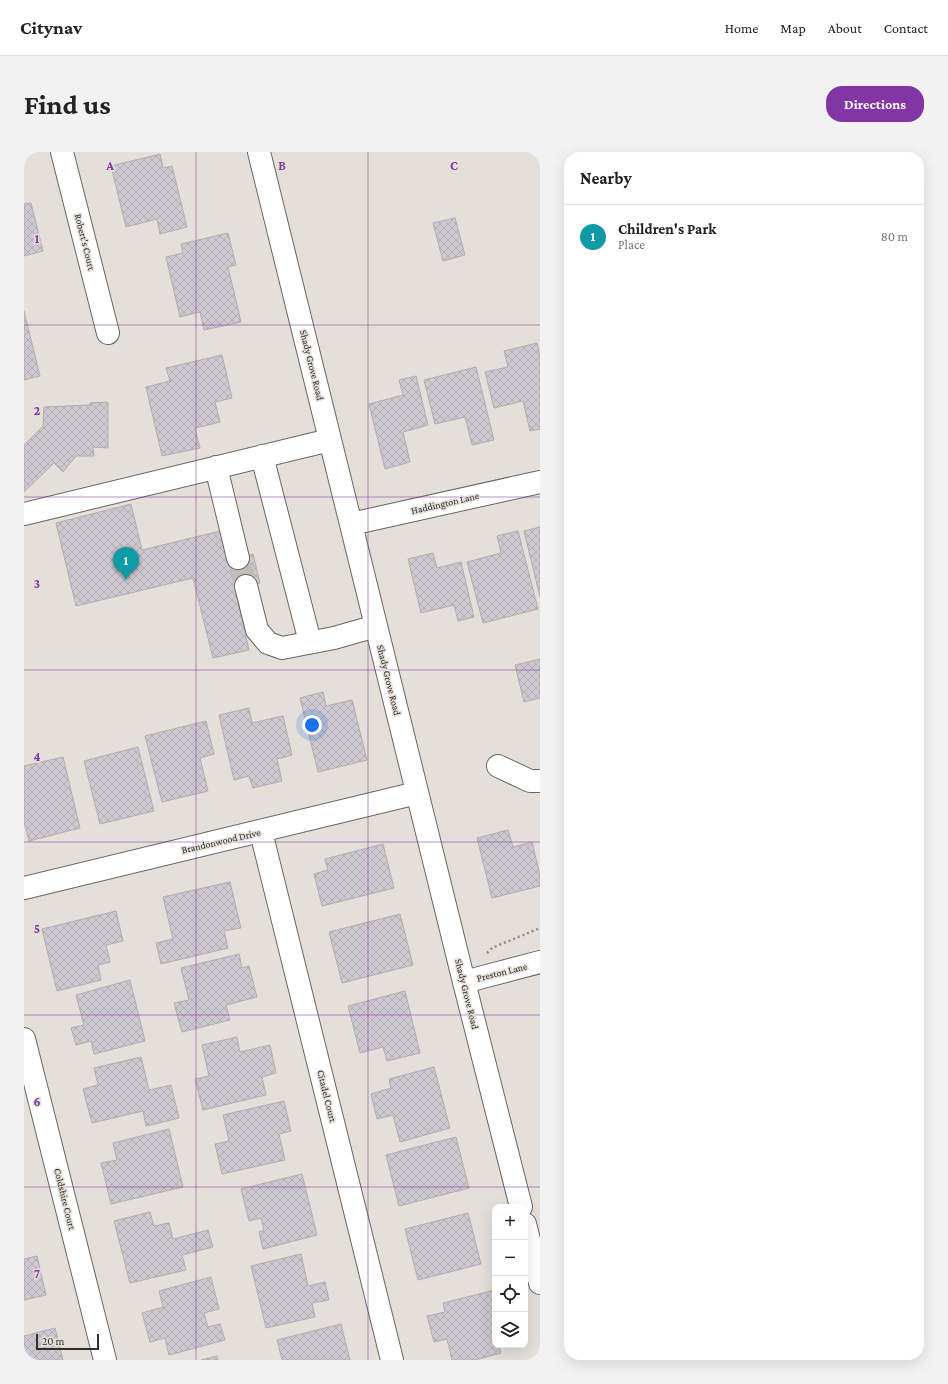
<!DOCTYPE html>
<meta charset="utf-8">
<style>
body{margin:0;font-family:"Crimson Pro",serif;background:#f2f2f2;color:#222}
.controls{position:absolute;right:12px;bottom:12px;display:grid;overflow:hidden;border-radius:8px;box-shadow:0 4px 16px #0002}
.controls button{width:36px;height:36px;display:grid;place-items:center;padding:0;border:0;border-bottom:1px solid #e0e0e0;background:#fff;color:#222;font:20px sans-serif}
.scale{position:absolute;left:12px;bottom:10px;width:63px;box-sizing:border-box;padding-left:4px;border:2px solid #312f2c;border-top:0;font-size:11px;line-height:14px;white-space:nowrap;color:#312f2c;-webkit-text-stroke:3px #e4dfd8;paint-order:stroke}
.you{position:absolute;left:288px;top:573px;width:14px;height:14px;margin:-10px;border:3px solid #fff;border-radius:50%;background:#1a73e8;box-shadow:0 0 0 6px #1a73e833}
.badge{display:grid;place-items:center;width:26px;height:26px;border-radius:50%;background:#8335a5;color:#fff;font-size:13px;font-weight:700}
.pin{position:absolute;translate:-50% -33px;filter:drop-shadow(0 1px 2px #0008)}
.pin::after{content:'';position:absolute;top:21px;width:14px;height:12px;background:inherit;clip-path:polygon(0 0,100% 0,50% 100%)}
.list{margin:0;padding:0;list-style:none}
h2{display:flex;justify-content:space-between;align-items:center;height:52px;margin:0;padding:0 16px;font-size:17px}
h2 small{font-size:13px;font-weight:400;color:#767676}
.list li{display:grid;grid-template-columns:26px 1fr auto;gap:12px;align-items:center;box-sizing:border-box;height:64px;padding:0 16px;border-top:1px solid #e0e0e0}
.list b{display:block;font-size:15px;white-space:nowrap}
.list p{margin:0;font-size:13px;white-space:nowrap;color:#767676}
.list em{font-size:13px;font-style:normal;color:#767676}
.icon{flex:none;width:22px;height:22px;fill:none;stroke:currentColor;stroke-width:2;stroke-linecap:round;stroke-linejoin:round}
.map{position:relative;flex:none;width:516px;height:1208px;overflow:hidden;border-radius:16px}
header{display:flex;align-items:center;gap:24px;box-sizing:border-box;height:56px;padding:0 20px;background:#fff;border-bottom:1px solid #e0e0e0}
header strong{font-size:19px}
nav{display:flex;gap:22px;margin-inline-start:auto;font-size:14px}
.intro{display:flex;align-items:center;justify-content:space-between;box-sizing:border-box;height:96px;padding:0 24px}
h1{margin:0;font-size:28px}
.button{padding:10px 18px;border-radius:16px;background:#8335a5;color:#fff;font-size:14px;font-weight:700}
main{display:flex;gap:24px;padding:0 24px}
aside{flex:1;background:#fff;border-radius:16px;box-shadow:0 4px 16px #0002}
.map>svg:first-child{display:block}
.building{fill:url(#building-cross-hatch);stroke:#b1acb3}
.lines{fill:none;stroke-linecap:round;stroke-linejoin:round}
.minor-tunnel{stroke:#c0bcb6;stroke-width:22;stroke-dasharray:22 11;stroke-linecap:butt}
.minor-casing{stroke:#6a665f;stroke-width:24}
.path{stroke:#8e8a85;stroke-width:2.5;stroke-dasharray:2 3;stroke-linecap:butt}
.minor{stroke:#fff;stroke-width:22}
.grid{fill:none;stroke:#8335a5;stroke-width:1;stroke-opacity:0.55}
.labels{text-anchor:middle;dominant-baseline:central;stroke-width:3;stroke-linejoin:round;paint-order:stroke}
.street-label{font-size:10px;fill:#312f2c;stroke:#e4dfd8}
.grid-label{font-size:13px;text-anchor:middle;font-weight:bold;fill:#8335a5;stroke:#e4dfd8;stroke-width:3;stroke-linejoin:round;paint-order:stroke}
</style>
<header>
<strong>Citynav</strong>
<nav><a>Home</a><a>Map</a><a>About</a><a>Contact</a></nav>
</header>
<div class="intro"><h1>Find us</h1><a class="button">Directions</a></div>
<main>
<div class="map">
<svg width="516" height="1208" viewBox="0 0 516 1208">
<defs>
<pattern id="building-cross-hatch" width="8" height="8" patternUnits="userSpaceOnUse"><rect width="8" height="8" fill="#cec9d1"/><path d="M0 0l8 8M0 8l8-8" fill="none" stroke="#b1adb4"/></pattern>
</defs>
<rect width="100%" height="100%" fill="#e4dfd8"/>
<path class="building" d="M136,2L139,16L148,14L163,75L136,82L133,67L102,75L87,14Z
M7,51L19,99L0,104V52Z
M431,66L441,103L419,109L409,71Z
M204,81L212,113L204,115L217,170L180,178L176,160L156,165L142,105L159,101L157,92Z
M0,159L16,224L0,228Z
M513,191L516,205V277L506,279L499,249L470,256L461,220L484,215L480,199Z
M198,203L208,246L191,250L196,270L171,276L176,296L138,304L122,235L146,229L142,216Z
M452,215L470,288L448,293L441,265L411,272L400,228Z
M392,224L404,273L379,280L386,310L361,317L345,252L379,243L375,228Z
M84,250V296L69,295L70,304H52L39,320L30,311L0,340V293L19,274L20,255L66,253V251Z
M107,352L118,398L196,379L204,408L229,402L236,431L211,437L225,498L189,506L169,426L52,454L32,371Z
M516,375V445L500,379Z
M494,379L514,457L459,471L443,410L477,401L473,384Z
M409,401L413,416L437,410L450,465L434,469L430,453L397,461L384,407Z
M516,507V546L500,550L491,513Z
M299,540L302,554L328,548L343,608L294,620L276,546Z
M225,556L228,571L259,564L268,603L253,607L258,629L229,636L225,624L210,628L195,563Z
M182,569L190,602L176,606L184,639L138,650L121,584Z
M114,595L130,659L76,672L60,609Z
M39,605L56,676L5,689L0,670V614Z
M484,678L489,695L508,690L516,723V734L468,746L453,686Z
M359,692L370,736L298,754L290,722L304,718L301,707Z
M206,730L217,776L200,779L204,796L137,812L132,791L149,787L139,745Z
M92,759L99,789L82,793L86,810L74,813L77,828L33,839L18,777Z
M376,762L389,813L318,831L305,780Z
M215,802L218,816L225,814L233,845L202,853L206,868L158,880L150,851L165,848L157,816Z
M106,828L121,889L70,902L67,889L52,893L47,876L60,873L52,843Z
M381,839L396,901L363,909L359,895L336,901L324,854Z
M213,885L216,900L246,893L252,921L238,925L242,943L179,958L171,927L185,924L178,893Z
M117,905L125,938L147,933L155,966L122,974L119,959L68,971L59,937L74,933L70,916Z
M410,915L426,976L376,990L369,963L353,967L347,942L367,936L365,927Z
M260,949L267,979L255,982L261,1008L198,1022L191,992L205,989L199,963Z
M145,977L159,1035L87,1052L77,1011L93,1008L89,991Z
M432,985L445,1036L375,1054L362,1003Z
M278,1022L293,1083L239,1097L235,1080L240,1078L237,1066L225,1069L217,1037Z
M126,1060L130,1074L145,1071L149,1087L184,1078L189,1095L158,1103L162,1118L106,1131L90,1069Z
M444,1061L457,1112L394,1128L381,1077Z
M277,1102L284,1134L301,1130L305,1148L288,1151L291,1165L242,1176L227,1114Z
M13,1104L22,1143L0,1148V1107Z
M187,1125L195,1157L180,1161L184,1175L196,1172L201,1188L145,1203L141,1186L126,1190L118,1161L139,1155L135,1139Z
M471,1138V1193H475L477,1201L451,1208H428L423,1187L410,1190L403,1164L421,1160L419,1151Z
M317,1172L326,1208H258L253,1188Z
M31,1176L39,1208H0V1184Z
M193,1204L194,1208H177Z"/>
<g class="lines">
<path class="minor-tunnel" d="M214,406L222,434"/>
<g class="minor-casing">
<path id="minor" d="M38,0L84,181
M235,0L440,830L497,1055
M238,304L286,490
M192,315L214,406
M0,362L306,288
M327,372L516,330
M222,434L233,478L244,491L258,496L310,486L352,474
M474,614L506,629H516
M237,680L368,1208
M0,736L393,641
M440,830L516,810
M0,887L81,1208
M501,1072L516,1131"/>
</g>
<path class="path" d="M463,801L468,796L516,776"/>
<use href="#minor" class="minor"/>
</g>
<path class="grid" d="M172,0V1208M344,0V1208M0,173H516M0,345H516M0,518H516M0,690H516M0,863H516M0,1035H516"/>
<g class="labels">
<g class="street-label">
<text transform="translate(61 90) rotate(76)">Robert's Court</text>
<text transform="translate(288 213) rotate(76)">Shady Grove Road</text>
<text transform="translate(421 351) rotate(-13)">Haddington Lane</text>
<text transform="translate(365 528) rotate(76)">Shady Grove Road</text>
<text transform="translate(197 689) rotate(-13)">Brandonwood Drive</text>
<text transform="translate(478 820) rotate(-14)">Preston Lane</text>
<text transform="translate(443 842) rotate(76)">Shady Grove Road</text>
<text transform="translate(303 944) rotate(76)">Citadel Court</text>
<text transform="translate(41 1047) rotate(76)">Coldshire Court</text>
</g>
</g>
<g class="grid-label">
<text x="86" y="18">A</text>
<text x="258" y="18">B</text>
<text x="430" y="18">C</text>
<text x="13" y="91">1</text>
<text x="13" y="263">2</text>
<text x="13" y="436">3</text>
<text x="13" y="609">4</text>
<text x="13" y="781">5</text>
<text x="13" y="954">6</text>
<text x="13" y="1126">7</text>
</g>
</svg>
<div class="controls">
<button>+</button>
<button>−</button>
<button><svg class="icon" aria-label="locate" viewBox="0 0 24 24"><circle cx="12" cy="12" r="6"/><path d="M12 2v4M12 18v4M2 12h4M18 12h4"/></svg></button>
<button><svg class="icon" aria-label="layers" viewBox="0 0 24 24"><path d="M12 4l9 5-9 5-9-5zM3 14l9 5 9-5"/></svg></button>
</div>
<div class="scale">20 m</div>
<div class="you"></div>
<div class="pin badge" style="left:102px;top:428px;background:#0f9aa8">1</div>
</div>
<aside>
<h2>Nearby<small></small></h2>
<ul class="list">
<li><span class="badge" style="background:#0f9aa8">1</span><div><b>Children's Park</b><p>Place</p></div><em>80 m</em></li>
</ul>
</aside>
</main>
